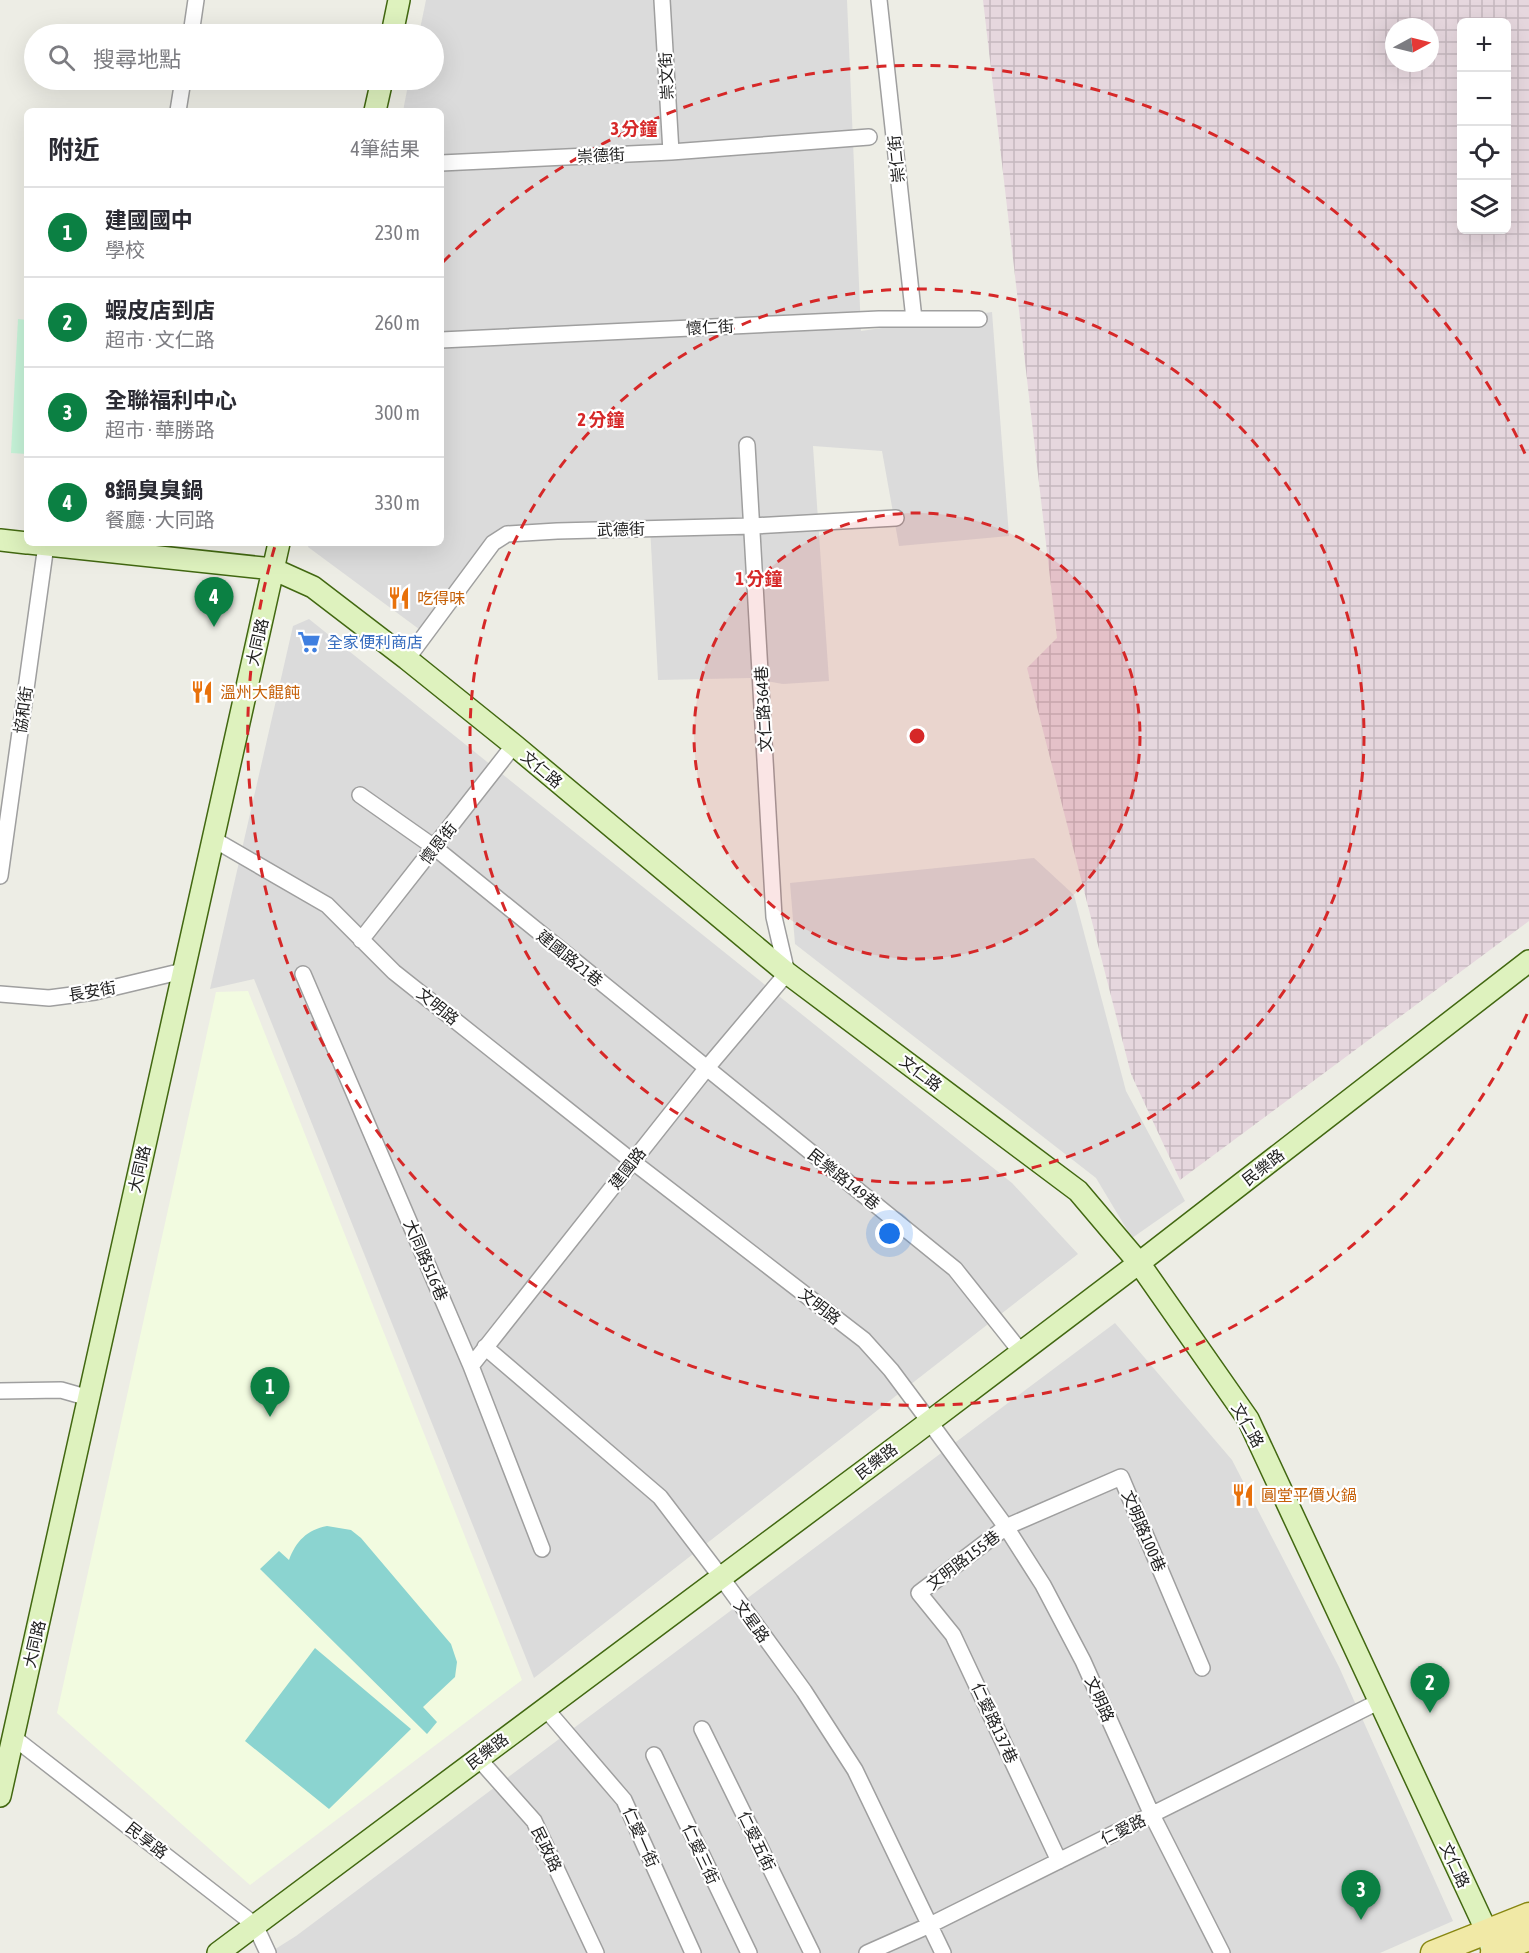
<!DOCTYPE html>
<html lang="zh-TW">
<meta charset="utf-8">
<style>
body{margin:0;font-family:"Asap Condensed","Noto Sans TC",sans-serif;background:#f2f2f3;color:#2b2b33}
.controls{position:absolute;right:18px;top:18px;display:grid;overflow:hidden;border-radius:9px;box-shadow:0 6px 24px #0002}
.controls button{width:54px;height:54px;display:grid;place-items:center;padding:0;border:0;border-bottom:2px solid #e1e1e2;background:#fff;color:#2b2b33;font:30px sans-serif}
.compass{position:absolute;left:1385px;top:18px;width:54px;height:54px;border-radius:50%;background:#fff;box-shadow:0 6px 24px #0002;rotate:83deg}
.you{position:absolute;left:890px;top:1234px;width:21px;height:21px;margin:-15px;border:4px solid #fff;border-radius:50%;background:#1a73e8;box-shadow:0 0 0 9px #1a73e833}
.badge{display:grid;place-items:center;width:39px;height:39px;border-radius:50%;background:#0b8043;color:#fff;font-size:20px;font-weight:700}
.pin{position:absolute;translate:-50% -50px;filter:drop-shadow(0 2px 3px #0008)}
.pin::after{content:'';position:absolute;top:32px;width:21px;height:18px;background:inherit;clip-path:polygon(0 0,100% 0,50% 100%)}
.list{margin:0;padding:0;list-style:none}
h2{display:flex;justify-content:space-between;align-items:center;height:78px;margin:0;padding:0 24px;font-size:26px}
h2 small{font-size:20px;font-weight:400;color:#7c7c81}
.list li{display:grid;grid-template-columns:39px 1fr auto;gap:18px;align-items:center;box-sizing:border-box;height:90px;padding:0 24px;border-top:2px solid #e1e1e2}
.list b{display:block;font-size:22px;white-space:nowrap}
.list p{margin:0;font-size:20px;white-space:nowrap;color:#7c7c81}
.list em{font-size:20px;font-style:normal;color:#7c7c81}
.icon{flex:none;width:33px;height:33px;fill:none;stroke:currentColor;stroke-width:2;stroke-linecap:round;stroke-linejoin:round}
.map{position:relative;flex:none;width:1529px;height:1953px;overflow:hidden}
.search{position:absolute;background:#fff;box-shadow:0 6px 24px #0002;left:24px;top:24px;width:420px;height:66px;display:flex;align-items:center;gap:15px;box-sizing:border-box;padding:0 21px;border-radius:33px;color:#7c7c81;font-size:22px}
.panel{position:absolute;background:#fff;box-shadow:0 6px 24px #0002;left:24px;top:108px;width:420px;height:438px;border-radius:9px}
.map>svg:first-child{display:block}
.residential{fill:#dbdbdb}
.industrial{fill:url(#industrial-grid);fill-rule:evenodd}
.education{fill:#f2fbe0}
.park{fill:#c6f3d8}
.pitch{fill:#8bd4d0}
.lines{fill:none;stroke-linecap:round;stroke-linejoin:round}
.street-casing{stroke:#9f9f9f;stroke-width:18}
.secondary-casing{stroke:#426811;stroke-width:24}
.primary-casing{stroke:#878610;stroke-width:27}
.street{stroke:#fff;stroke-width:15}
.secondary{stroke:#def2be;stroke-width:21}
.primary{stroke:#f1e9a6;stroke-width:24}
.ring{fill:none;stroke:#d62828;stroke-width:3;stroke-dasharray:10 8}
.labels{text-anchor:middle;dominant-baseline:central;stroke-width:4.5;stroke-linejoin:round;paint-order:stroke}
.street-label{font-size:16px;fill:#1e1e1e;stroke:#fff}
.food-label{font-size:16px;fill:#c56008;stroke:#fff;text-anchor:start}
.shop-label{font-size:16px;fill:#366cbe;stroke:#fff;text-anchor:start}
.centre{fill:#d62828;stroke:#fff;stroke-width:3}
.ring-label{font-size:18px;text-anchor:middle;font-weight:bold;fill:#d62828;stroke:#fff;stroke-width:4.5;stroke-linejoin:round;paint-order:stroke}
</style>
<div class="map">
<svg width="1529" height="1953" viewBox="0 0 1529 1953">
<defs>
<pattern id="industrial-grid" width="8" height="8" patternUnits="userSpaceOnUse" patternTransform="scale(1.5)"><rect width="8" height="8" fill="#e6d7de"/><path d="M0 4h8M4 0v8" fill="none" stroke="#c5b8be"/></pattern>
</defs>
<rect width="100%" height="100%" fill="#edede5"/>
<path class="residential" d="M426,0H847L861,331L992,312L1009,536L899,546L882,451L813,446L829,681L783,684L750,678L658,680L650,525L511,531L427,635L308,547L309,543H441V111H403L409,80H434V34H419Z
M309,619L1012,1183L1078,1254L534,1678L254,979L210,989L293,626Z
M1034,858L1074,895L1126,1091L1185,1201L1132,1238L1096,1178L795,944L790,883Z
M1115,1323L1232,1460L1339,1667L1453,1921L1380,1953H269L296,1936Z"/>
<path class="industrial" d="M983,0H1529V921L1180,1180L1131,1074L1027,668L1057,638ZM1462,22H1506V230H1462ZM1394,27H1430V63H1394Z"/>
<path class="education" d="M248,991L522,1680L250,1885L57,1713L216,992Z"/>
<path class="park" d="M18,319L27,320V454L11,453Z"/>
<path class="pitch" d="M327,1526L351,1530L361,1538L451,1644L457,1662L455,1677L423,1707L437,1722L427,1734L260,1569L279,1551L289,1560C296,1541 307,1530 327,1526Z
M315,1648L411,1729L329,1809L245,1741Z"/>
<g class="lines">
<g class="street-casing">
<path id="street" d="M662,0L671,152
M879,0L914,319
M191,34L196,0
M178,111L183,80
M441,163L671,152L869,137
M441,340L879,319H979
M407,659L493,543L507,534L557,531L753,526L896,518
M360,795L434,847L955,1269L1021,1352
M213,839L327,905L394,972L632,1161L864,1340L891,1370L929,1421L1006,1527L1043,1585L1083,1661L1152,1815L1222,1953
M0,876L46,545
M361,940L514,745
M303,974L471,1366L542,1549
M0,994L49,998L95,992L183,971
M485,1347L660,1497L721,1577L804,1691L855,1770L943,1953
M471,1366L706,1069L787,973L774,917L747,445
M0,1391L61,1390L89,1398
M545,1708L624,1800L693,1953
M702,1729L812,1953
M13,1737L255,1925L268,1953
M654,1755L749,1953
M478,1758L534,1821L596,1953
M1059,1861L953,1635L919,1593L1006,1527L1121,1477L1202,1668
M867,1953L930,1925L1378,1702"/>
</g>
<g class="secondary-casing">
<path id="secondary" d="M392,34L399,0
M375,111L382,80
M0,540L27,543
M29,543L273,569L313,587L407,659L514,745L787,973L1078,1191L1139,1263L1248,1419L1487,1932L1491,1946
M0,1796L279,543
M218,1953L912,1435L1139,1263L1529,961"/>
</g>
<g class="primary-casing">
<path id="primary" d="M1433,1953L1529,1915
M1493,1953L1529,1938"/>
</g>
<use href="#street" class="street"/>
<use href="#secondary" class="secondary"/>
<use href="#primary" class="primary"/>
</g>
<circle cx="917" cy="736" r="223" fill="#d62828" fill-opacity=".12"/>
<g class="ring">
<circle cx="917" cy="736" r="223"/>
<circle cx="917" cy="736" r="447"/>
<path d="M1527 1014A670 670 0 0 1 275 546M443 262A670 670 0 0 1 1527 458"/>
</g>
<defs>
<g id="restaurant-bare" transform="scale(1.8)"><path d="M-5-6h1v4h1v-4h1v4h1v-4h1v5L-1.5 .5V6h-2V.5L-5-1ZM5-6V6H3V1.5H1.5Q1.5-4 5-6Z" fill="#e8710a" stroke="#fff" stroke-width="2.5" paint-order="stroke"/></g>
<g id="supermarket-bare" transform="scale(1.8)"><path d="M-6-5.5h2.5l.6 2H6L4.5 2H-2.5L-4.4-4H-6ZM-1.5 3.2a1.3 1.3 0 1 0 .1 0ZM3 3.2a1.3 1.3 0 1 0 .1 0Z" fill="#3f7fe0" stroke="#fff" stroke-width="2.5" paint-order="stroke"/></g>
</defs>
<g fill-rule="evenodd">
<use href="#restaurant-bare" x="399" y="598"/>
<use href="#supermarket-bare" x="309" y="642"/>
<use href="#restaurant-bare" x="202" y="692"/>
<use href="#restaurant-bare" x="1243" y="1495"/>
</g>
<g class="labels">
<g class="street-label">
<text transform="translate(666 76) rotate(-93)">崇文街</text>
<text transform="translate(601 155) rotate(-3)">崇德街</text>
<text transform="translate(896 159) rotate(-96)">崇仁街</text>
<text transform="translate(710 327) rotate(-3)">懷仁街</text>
<text transform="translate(621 529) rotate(-1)">武德街</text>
<text transform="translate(257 642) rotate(-77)">大同路</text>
<text transform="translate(763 709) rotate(-93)">文仁路364巷</text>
<text transform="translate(23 710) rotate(-82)">協和街</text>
<text transform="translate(542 769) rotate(40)">文仁路</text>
<text transform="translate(438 843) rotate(-52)">懷恩街</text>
<text transform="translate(570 958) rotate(39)">建國路21巷</text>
<text transform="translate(92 991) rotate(-10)">長安街</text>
<text transform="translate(438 1006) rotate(39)">文明路</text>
<text transform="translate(921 1073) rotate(37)">文仁路</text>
<text transform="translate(1263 1167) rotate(-38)">民樂路</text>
<text transform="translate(627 1168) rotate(-52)">建國路</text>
<text transform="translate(139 1169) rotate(-77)">大同路</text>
<text transform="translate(844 1179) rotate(39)">民樂路149巷</text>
<text transform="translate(426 1260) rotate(67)">大同路516巷</text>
<text transform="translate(820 1306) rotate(38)">文明路</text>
<text transform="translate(1248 1425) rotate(61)">文仁路</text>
<text transform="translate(876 1461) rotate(-37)">民樂路</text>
<text transform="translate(1144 1531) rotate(67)">文明路100巷</text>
<text transform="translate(963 1560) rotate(-37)">文明路155巷</text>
<text transform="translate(752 1621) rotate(54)">文星路</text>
<text transform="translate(34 1644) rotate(-77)">大同路</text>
<text transform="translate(1100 1699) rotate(66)">文明路</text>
<text transform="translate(995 1723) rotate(65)">仁愛路137巷</text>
<text transform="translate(487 1751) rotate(-37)">民樂路</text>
<text transform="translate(1123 1829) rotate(-26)">仁愛路</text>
<text transform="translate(641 1837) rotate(66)">仁愛一街</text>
<text transform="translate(147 1840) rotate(38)">民享路</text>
<text transform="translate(757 1841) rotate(64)">仁愛五街</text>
<text transform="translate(547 1849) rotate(64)">民政路</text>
<text transform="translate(701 1854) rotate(65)">仁愛三街</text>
<text transform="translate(1455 1865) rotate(65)">文仁路</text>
</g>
<g class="food-label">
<text x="417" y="598">吃得味</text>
<text x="220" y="692">溫州大餛飩</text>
<text x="1261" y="1495">圓堂平價火鍋</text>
</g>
<g class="shop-label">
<text x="327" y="642">全家便利商店</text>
</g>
</g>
<circle cx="917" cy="736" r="9" class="centre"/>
<g class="ring-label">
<text x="634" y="135">3 分鐘</text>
<text x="601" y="426">2 分鐘</text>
<text x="759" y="585">1 分鐘</text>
</g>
</svg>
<div class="controls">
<button>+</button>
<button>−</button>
<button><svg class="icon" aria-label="locate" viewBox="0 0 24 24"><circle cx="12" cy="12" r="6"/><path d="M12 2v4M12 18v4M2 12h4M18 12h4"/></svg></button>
<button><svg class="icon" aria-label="layers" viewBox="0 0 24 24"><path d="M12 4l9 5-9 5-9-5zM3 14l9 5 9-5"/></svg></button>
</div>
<svg class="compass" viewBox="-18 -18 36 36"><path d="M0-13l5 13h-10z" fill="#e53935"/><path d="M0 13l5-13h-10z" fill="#7c7c81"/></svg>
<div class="you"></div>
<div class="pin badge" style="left:270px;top:1417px">1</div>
<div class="pin badge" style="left:1430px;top:1713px">2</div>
<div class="pin badge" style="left:1361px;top:1920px">3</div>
<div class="pin badge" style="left:214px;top:627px">4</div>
<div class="search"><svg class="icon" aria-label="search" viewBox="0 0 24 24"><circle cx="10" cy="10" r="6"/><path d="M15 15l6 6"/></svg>搜尋地點</div>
<section class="panel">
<h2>附近<small>4筆結果</small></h2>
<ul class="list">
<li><span class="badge">1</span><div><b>建國國中</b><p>學校</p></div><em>230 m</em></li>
<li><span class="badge">2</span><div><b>蝦皮店到店</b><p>超市 · 文仁路</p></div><em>260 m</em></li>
<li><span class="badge">3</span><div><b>全聯福利中心</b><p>超市 · 華勝路</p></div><em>300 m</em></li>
<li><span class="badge">4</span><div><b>8鍋臭臭鍋</b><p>餐廳 · 大同路</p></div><em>330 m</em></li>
</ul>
</section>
</div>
